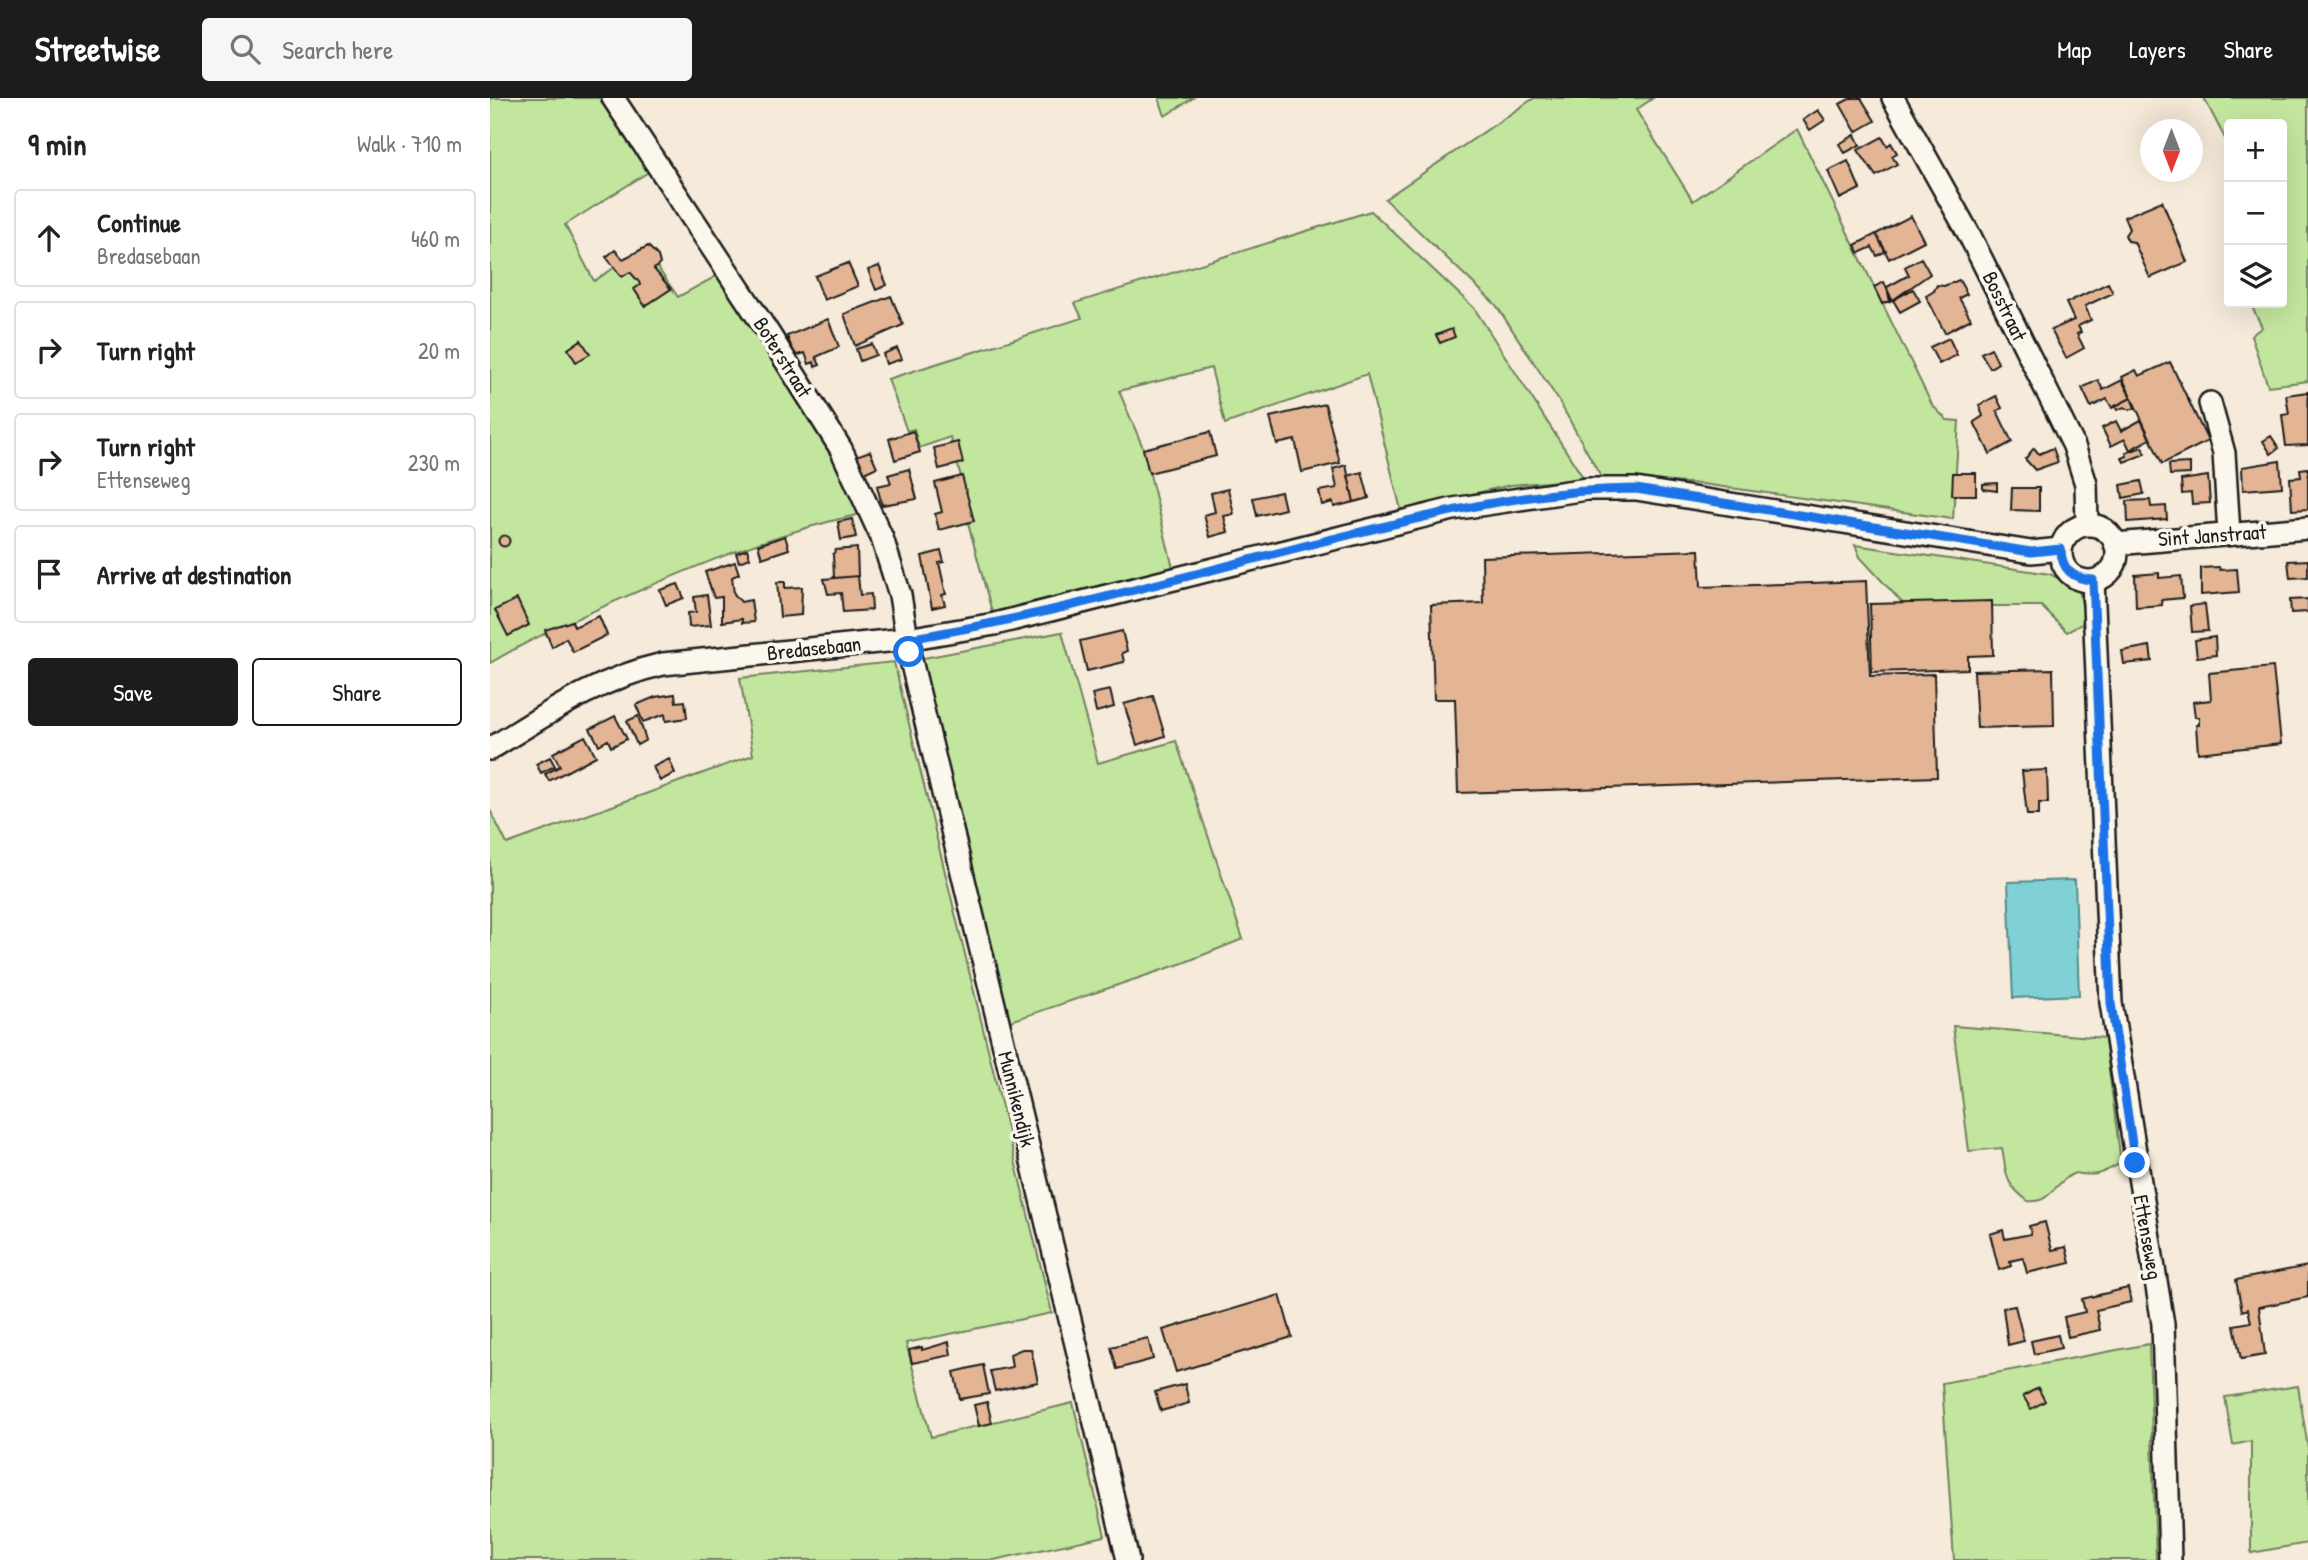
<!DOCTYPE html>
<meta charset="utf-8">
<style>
body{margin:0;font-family:"Patrick Hand",sans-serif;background:#f6f6f6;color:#222}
.controls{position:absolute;right:21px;top:21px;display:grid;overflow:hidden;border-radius:7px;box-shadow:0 7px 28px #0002}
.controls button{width:63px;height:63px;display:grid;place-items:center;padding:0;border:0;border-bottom:2px solid #e0e0e0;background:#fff;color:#222;font:35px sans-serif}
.compass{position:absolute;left:1650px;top:21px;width:63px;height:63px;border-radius:50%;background:#fff;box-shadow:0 7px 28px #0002;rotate:180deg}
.stop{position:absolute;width:21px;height:21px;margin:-16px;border:5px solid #1a73e8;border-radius:50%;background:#fff}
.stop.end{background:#1a73e8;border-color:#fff;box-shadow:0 2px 7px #0008}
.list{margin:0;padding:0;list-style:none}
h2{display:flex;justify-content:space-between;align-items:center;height:91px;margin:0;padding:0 28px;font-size:30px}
h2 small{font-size:23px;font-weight:400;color:#767676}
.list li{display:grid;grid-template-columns:46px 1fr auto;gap:21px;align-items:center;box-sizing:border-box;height:98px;margin:0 14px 14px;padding:0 14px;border:2px solid #e0e0e0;border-radius:7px}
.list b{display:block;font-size:26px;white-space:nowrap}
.list p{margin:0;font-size:23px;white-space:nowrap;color:#767676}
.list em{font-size:23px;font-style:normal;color:#767676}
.actions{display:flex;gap:14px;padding:21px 28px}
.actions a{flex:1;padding:16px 0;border:2px solid #1c1c1c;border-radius:7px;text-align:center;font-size:24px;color:#1c1c1c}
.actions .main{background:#1c1c1c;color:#fff}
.icon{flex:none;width:38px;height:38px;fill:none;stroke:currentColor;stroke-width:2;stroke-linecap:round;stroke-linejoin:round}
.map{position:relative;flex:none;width:1818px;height:1462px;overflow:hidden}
header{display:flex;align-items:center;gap:42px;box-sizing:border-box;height:98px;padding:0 35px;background:#1c1c1c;color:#fff}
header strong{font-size:33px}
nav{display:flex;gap:38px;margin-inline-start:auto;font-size:24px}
.search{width:490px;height:63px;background:#f6f6f6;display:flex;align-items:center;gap:18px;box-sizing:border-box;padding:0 24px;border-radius:7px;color:#767676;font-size:26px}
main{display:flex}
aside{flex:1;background:#fff}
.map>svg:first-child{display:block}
.green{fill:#c3e69f;stroke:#70815e;stroke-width:2}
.water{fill:#7fd1d6;stroke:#57898c;stroke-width:2}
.building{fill:#e3b594;stroke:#1c1c1c;stroke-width:2}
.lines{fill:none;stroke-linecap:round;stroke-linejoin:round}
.minor-casing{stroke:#1c1c1c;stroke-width:26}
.minor{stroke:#fbf7ec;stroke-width:21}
.route{stroke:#1a73e8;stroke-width:9}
.labels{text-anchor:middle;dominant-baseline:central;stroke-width:7;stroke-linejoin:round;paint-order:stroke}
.street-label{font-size:21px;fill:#1c1c1c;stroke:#fbf7ec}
</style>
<header>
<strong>Streetwise</strong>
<div class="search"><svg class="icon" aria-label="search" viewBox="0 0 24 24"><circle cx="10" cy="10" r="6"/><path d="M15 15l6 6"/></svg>Search here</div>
<nav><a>Map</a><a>Layers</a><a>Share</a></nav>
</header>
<main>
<aside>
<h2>9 min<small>Walk · 710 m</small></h2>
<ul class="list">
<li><svg class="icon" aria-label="ahead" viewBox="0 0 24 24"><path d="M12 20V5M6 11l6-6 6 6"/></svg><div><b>Continue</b><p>Bredasebaan</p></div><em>460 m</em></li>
<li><svg class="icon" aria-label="right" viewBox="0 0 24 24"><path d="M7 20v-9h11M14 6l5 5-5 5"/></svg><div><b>Turn right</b></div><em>20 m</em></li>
<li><svg class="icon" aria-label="right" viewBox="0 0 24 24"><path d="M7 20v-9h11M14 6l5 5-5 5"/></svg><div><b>Turn right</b><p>Ettenseweg</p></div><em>230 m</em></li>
<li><svg class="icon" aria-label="arrive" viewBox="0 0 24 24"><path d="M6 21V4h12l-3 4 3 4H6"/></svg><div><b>Arrive at destination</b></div></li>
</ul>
<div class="actions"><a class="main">Save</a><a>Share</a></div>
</aside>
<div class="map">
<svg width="1818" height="1462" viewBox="0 0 1818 1462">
<rect width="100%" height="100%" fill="#f6eada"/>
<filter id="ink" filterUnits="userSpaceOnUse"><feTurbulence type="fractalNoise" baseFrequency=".0143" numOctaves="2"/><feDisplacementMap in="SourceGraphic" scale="14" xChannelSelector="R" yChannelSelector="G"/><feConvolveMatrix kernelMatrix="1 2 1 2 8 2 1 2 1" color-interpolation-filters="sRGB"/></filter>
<g filter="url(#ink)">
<path class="green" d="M0,0H113L160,73L75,127L104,183L154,150L188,199L230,176L358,385L371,416C292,433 217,463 144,495C94,517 46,538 0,565Z
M669,0H703L675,18Z
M1044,0H1163L1146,12L1203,103L1307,31L1442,307L1457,322L1469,323L1463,421L1212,386L1111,379L1069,303L1006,207L895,101Z
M1714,0H1818V283L1778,288L1761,238L1772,229L1760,205H1792V26H1739V48Z
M881,113L984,210L1094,381L1021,387L911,412L877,276L735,326L721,270L629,293L654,352L683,470L502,514L478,425L483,422L460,339L429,350L424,331L417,333L398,281L592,220L585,205Z
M1365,447L1560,476L1589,491L1595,524L1577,534L1551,508H1415L1370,459Z
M572,534L608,665L686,643L753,841L693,865L518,924L428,561Z
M404,564L562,1215L416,1245L441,1339L583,1305L615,1438L504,1462H0V712L17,746L263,657L250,580Z
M1463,928L1615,940L1631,1065C1610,1076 1607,1079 1585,1075C1565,1082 1562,1106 1538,1103C1514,1085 1517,1078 1512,1050L1479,1053Z
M1659,1246L1666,1462H1464L1452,1285Z
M1808,1288L1818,1350V1445L1761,1455V1343L1743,1347L1735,1299Z"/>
<path class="water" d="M1585,782L1589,897L1523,900L1518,784Z"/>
<path class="building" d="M1361,0H1371L1385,23L1366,34L1350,6Z
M1328,12L1335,22L1320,32L1313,22Z
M1365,37L1370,47L1355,55L1349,46Z
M1392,39L1397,48L1401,45L1407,55L1402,58L1407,66L1386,78L1368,52Z
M1358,63L1370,91L1350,101L1338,73Z
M1672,103L1697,164L1660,180L1644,144L1638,143L1635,137L1639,131L1634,119Z
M1421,118L1434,143L1399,161L1386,136Z
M1386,136L1396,153L1387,158L1382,149L1369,155L1365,147Z
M158,148L168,158L170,166L164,171L181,191L155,208L144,191L150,187L149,184L140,174L132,179L116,159L125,152L133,161Z
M1431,160L1440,176L1400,204L1397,189L1419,177L1415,169Z
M358,165L368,188L334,202L325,178Z
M389,168L397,187L386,192L378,172Z
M1469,182L1477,196L1469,200L1481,221L1455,235L1436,198L1444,193L1447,187L1454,188Z
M1394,184L1402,202L1392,206L1384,189Z
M1618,185L1623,195L1595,208L1601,222L1588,228L1591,234L1587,236L1594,250L1576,260L1561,232L1584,222L1576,205Z
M1423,191L1430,203L1410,214L1403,202Z
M401,198L413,227L365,248L354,216Z
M338,221L349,249L326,259L330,267L325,269L324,264L319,266L315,255L305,258L297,238Z
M962,231L965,239L950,245L946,237Z
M1459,240L1467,257L1449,266L1440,249Z
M91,242L100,256L86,264L78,251Z
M382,246L386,257L370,263L366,251Z
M407,250L412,261L396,266L393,256Z
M1501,250L1508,265L1500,270L1491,255Z
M1680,264L1718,343L1672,366L1632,279L1646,272L1649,278Z
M1608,282L1613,292L1632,282L1641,300L1622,310L1617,301L1601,309L1592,290Z
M1818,294V347L1796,348L1792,317L1799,316L1796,297Z
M1506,298L1512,310L1507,313L1522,344L1500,356L1484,324L1493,318L1489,307Z
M1641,300L1645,310L1640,312L1634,309L1627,312L1625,308Z
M835,306L850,365L812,374L805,342L787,346L780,319Z
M1651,322L1660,341L1640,352L1635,341L1621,348L1612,330L1626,323L1631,333Z
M423,333L430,354L405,362L399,341Z
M720,334L726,358L659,375L653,351Z
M1781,338L1789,350L1781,356L1773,343Z
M468,344L473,365L449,371L444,350Z
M1652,349L1655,356L1634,364L1632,360L1637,358L1636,355Z
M1544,350L1549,356L1563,350L1568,364L1545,372L1535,361Z
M380,353L387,369L374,375L366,358Z
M1790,363L1792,389L1753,392L1752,369Z
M1700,365V376L1680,377L1679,366Z
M856,367L864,404L844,409L843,404L832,407L829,393L847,390L843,371Z
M1818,370V411L1802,412L1800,380L1811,379L1810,371Z
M419,371L427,401L392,407L387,388L401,385L398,377Z
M872,374L879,400L864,404L858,378Z
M1463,375H1486V397H1462Z
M472,378L484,423L449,432L445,416L452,414L445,385Z
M1718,378L1720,405L1702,406L1701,395L1692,396L1691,382Z
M1651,383L1654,396L1633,400L1631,387Z
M1507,385V393L1493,391V386Z
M1522,390H1549V413L1521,412Z
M738,391L744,416L734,418L738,434L720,439L714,417L725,414L721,395Z
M791,394L795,411L767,418L763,400Z
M1660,402L1661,409L1676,408L1677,421L1638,424L1637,403Z
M362,421L366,439L351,442L348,424Z
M8.5 443a5.5 5.5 0 1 1 11 0a5.5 5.5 0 1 1-11 0Z
M295,438L299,451L272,460L268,447Z
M367,450L368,478L344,480L343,456L346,452Z
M257,451L260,460L249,464L246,455Z
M1209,452L1211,489L1376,483L1380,578L1444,576L1447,679L968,695L965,601H944L941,507L993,505L992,459Z
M451,453L454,464L449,465L456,496L452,497L455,507L442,510L432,458Z
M1818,462V479L1800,480L1798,463Z
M245,464L249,476L242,479L244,496L251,504L261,502L264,524L252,525V521L232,524V499L224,500L215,474Z
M1729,469L1730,472L1747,471L1749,494L1711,497V470Z
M1669,475V480L1691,478L1693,500L1671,502L1672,507L1646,509L1645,477Z
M368,478L370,497L381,496L382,512L353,514L351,495L338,496L334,481Z
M287,484H295V490L312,489L311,517L290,519Z
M188,486L194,500L176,507L170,492Z
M217,497L221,527L199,529L198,515L206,514L204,499Z
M27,501L39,527L18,538L5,512Z
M1818,501V514L1801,515L1800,502Z
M1502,503L1503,557L1478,558V571L1382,574L1380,506Z
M1715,506L1718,533L1702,534L1700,508Z
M109,518L117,537L83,554L76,540L62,549L55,532L82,523L84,529Z
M632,533L637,553L632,555L634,564L597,573L590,543Z
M1725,539L1726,557L1707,559L1705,542Z
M1660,548L1662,563L1634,566L1632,553Z
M1783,569L1791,646L1708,655L1706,627H1709V619H1705L1703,604L1721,602L1719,575Z
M1563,571L1564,628L1487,630L1484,573Z
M620,592L624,609L606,614L602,596Z
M185,596L186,604L195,603L197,620L176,623L175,616L153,624L146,607L165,599Z
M663,598L675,638L647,647L634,606Z
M125,618L137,641L121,649L118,642L109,647L100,631Z
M148,618L156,642L147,647L137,623Z
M95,638L106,658L59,683L55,676L70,668L63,655Z
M60,659L65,668L51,675L46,666Z
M179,661L185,675L170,683L163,669Z
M1557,672L1558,705H1549V717H1537L1532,673Z
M1555,1124L1562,1152L1576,1149L1580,1165L1537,1175L1533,1160L1520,1163L1521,1168L1509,1172L1500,1136L1513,1132L1515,1141L1541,1136L1539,1128Z
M1818,1168V1199L1769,1209L1775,1257L1751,1261L1744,1227L1761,1224L1758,1211L1752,1213L1746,1182Z
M1638,1190L1641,1204L1606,1212L1610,1232L1578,1239L1574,1219L1595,1214L1592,1201Z
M790,1197L802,1239L686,1274L673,1232Z
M1525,1208L1534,1243L1518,1247L1513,1210Z
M1568,1237L1571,1250L1544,1256L1541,1243Z
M658,1240L663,1261L627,1271L621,1249Z
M459,1244L461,1257L422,1265L419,1252L432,1249V1252Z
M532,1251H541L548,1284L505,1293L500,1273L522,1269L520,1256Z
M493,1267L499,1296L470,1301L464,1274Z
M695,1286L699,1305L671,1313L665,1294Z
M1548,1290L1555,1303L1541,1311L1533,1298Z
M497,1304L502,1325L489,1328L484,1307Z"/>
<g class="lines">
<g class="minor-casing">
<path id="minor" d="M123,0L279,236L351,351L392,440L410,497L419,554L638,1462
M1403,0L1480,138L1584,348L1596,386L1597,427
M1720,305L1734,355L1739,436
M1571 455a28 28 0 1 1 56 0a28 28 0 1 1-56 0Z
M1625,446L1818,430
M1603,483L1621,905L1673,1226L1680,1462
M0,651C57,616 107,581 173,566L417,541L505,526L963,411L1097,391H1146L1541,454L1571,451"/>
</g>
<use href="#minor" class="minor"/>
</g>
</g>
<g class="lines" filter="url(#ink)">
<path class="route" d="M419,554L417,541C558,518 695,478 834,443C936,418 1039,391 1146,391L1541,454L1571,451C1571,471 1583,481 1603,482L1621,905L1645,1065"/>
</g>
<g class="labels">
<g class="street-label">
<text transform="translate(1515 208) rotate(64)">Bosstraat</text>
<text transform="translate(293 259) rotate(58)">Boterstraat</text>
<text transform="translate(1722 437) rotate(-4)">Sint Janstraat</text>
<text transform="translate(324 550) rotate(-6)">Bredasebaan</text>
<text transform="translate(527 1001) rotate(76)">Munnikendijk</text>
<text transform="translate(1658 1139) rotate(80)">Ettenseweg</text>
</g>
</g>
</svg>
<div class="controls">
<button>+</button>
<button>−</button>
<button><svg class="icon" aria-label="layers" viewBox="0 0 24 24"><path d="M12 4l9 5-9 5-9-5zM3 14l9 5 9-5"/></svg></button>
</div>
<svg class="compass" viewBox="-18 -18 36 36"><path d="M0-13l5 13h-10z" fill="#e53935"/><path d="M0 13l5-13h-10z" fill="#767676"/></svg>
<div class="stop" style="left:419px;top:554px"></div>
<div class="stop end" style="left:1645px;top:1065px"></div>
</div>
</main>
